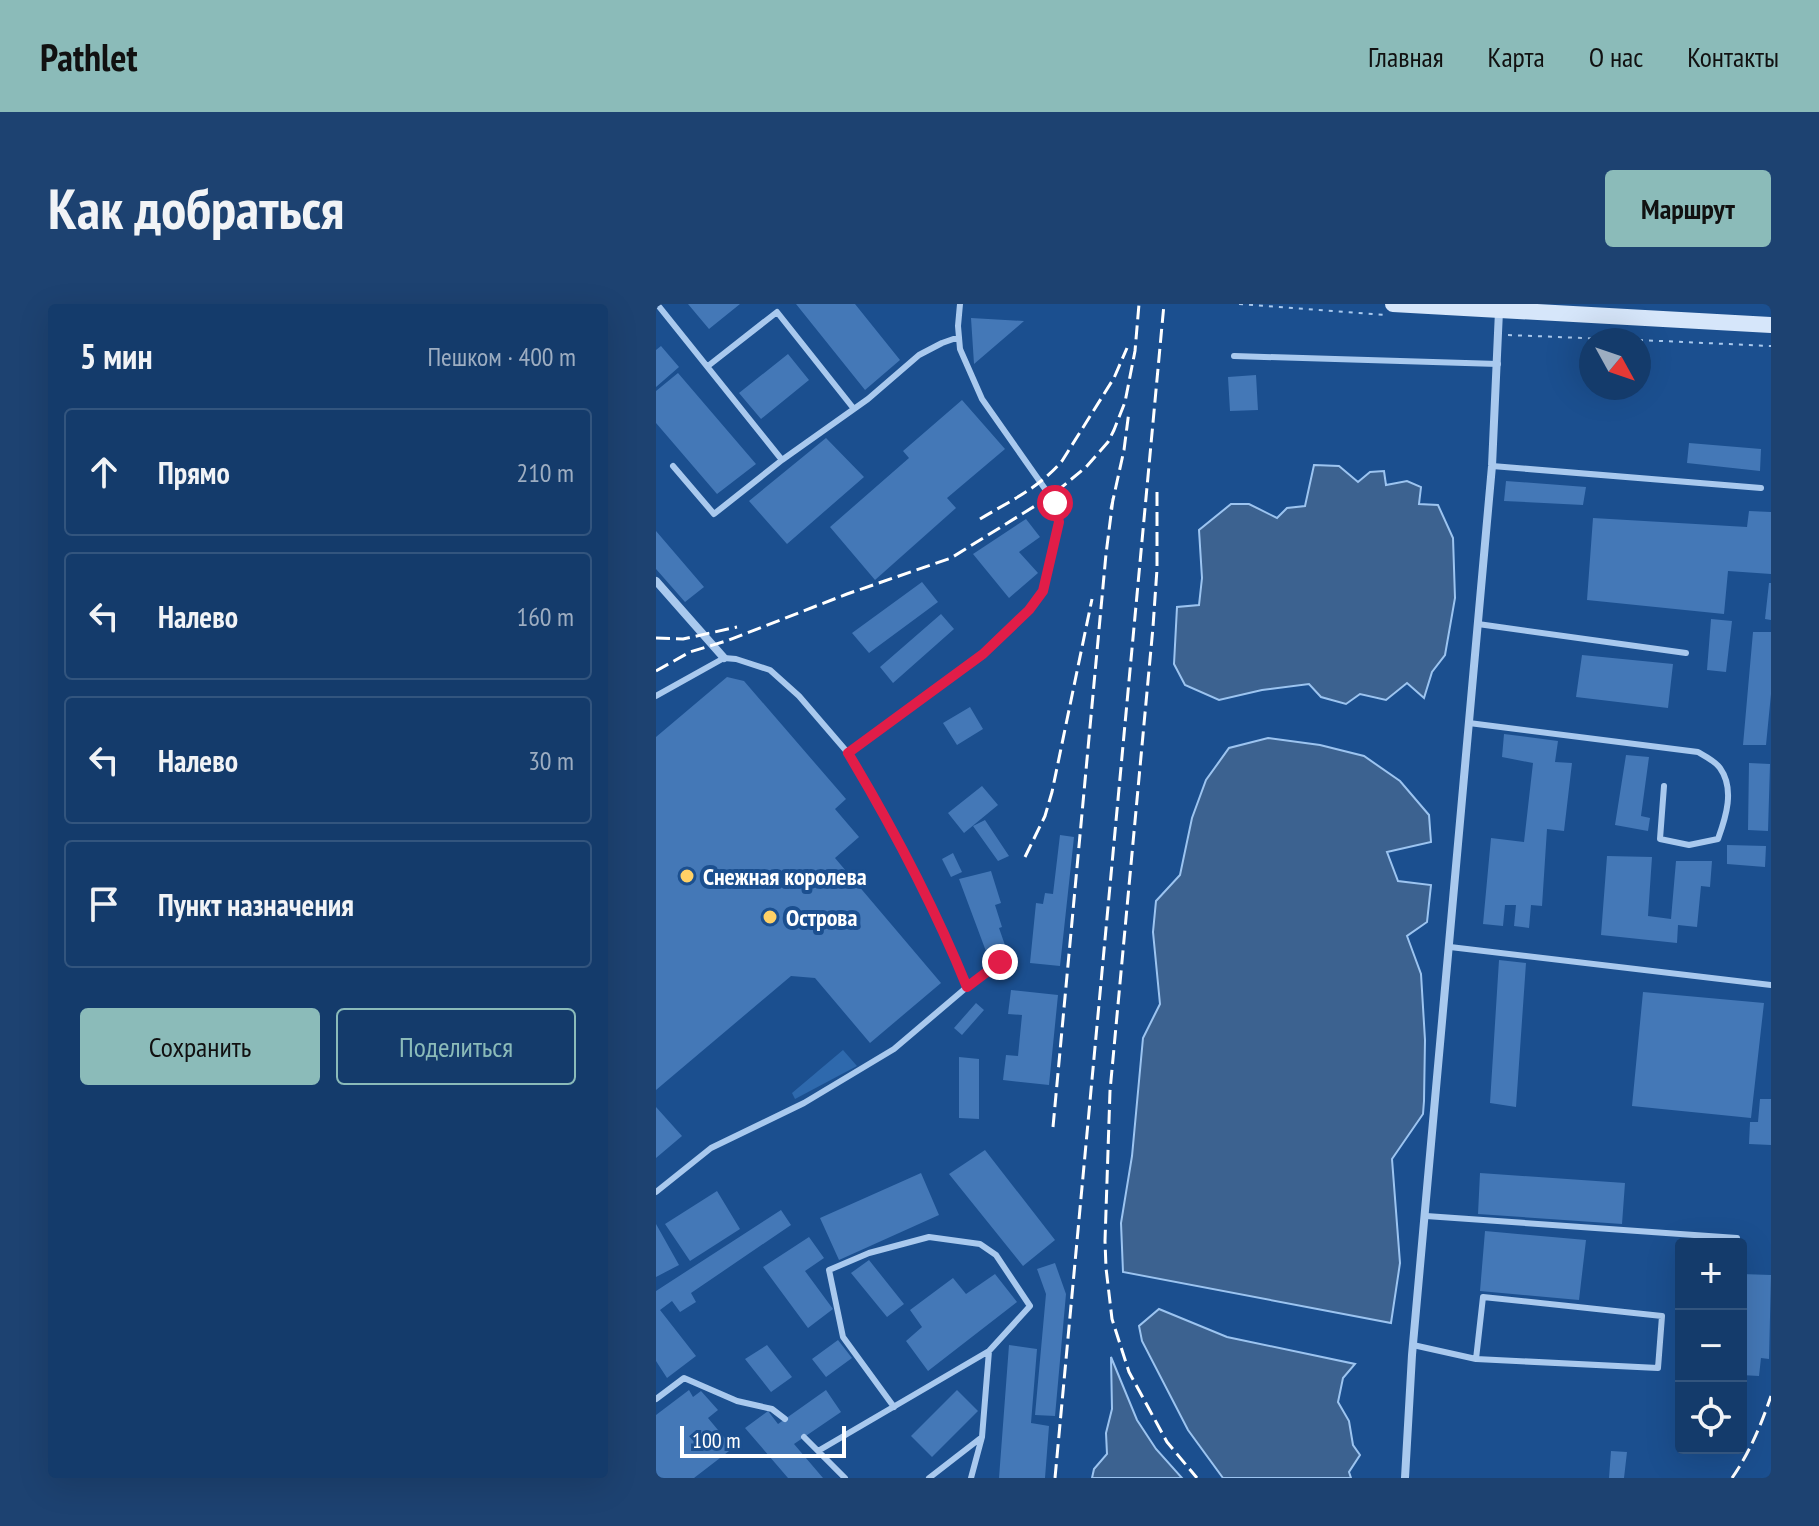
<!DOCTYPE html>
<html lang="ru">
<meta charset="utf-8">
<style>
body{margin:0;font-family:"PT Sans Narrow",sans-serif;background:#1d4271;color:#f1f3f6}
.controls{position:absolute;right:24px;bottom:24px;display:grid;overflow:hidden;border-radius:8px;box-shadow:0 8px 32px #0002}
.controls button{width:72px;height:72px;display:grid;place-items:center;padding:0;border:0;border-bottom:2px solid #33557e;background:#143b6b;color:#f1f3f6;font:40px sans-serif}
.compass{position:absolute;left:923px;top:24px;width:72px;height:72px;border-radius:50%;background:#143b6b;box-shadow:0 8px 32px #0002;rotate:130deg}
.scale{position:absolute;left:24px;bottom:20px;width:166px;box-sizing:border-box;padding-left:8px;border:4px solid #fff;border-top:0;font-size:22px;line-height:28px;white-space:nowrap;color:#fff;-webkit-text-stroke:6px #1b4f8f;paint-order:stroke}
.stop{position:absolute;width:24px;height:24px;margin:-18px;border:6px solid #e11d48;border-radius:50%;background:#fff}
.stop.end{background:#e11d48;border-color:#fff;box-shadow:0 2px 8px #0008}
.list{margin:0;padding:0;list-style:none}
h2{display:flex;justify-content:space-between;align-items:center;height:104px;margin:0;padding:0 32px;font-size:34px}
h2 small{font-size:26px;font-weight:400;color:#9dadc1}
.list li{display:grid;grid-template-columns:52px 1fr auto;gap:24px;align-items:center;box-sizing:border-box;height:128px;margin:0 16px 16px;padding:0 16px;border:2px solid #33557e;border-radius:8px}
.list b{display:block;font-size:30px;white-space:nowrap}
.list em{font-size:26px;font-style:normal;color:#9dadc1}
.actions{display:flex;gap:16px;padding:24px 32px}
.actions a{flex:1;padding:18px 0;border:2px solid #8bbbb9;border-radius:8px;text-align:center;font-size:28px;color:#8bbbb9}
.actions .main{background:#8bbbb9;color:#111}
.icon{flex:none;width:44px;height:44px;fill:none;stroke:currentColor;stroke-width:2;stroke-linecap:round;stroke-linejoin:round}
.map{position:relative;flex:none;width:1115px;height:1174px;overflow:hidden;border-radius:8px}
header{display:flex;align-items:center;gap:48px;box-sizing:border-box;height:112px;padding:0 40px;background:#8bbbb9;color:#111}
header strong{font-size:38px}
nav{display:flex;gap:44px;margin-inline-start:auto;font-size:28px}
.intro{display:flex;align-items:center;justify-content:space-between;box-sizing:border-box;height:192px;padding:0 48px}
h1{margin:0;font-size:56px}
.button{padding:20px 36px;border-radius:8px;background:#8bbbb9;color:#111;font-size:28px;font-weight:700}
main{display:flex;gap:48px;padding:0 48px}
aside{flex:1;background:#143b6b;border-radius:8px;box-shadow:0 8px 32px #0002}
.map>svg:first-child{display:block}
.green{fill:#2e69ad}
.water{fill:#3c6290;stroke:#9cc4f0;stroke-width:2}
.building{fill:#4478b7}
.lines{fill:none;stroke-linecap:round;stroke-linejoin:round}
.path{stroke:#a9c9ee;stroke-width:2;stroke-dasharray:4 6;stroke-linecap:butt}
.service{stroke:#a9c9ee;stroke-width:6}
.minor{stroke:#a9c9ee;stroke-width:8}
.secondary{stroke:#d6e6fa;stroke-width:16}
.rail{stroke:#fff;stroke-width:3;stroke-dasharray:14 6;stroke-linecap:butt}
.route{stroke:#e11d48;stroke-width:10}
.poi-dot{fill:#ffd166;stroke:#1b4f8f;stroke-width:3}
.labels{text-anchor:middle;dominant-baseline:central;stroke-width:8;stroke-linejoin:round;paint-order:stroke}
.poi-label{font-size:24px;font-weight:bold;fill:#fff;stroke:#1b4f8f;text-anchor:start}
</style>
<header>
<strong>Pathlet</strong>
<nav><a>Главная</a><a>Карта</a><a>О нас</a><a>Контакты</a></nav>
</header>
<div class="intro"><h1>Как добраться</h1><a class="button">Маршрут</a></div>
<main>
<aside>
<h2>5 мин<small>Пешком · 400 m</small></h2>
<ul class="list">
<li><svg class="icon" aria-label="ahead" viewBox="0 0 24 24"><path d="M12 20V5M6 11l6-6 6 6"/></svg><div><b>Прямо</b></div><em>210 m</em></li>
<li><svg class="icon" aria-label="left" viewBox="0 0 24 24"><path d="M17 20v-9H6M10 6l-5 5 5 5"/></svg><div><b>Налево</b></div><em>160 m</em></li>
<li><svg class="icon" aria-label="left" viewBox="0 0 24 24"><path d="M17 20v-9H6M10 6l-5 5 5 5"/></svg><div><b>Налево</b></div><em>30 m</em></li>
<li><svg class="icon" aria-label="arrive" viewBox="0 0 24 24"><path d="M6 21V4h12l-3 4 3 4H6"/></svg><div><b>Пункт назначения</b></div></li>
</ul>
<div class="actions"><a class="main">Сохранить</a><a>Поделиться</a></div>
</aside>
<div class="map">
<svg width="1115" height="1174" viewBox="0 0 1115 1174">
<rect width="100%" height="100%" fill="#1b4f8f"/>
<path class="green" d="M187,746L201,762L139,795L136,789Z"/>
<path class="water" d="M658,161L683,162L702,178L714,168L728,167L730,181L751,177L765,183L763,200L782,201L797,234L799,294L789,351L776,368L768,394L751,379L730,396L704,390L690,400L665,393L653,380L606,386L563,396L529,381L518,360L521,303L543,301L546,274L543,226L575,200H593L621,214L631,204L649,202Z
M612,434L664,441L708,452L744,477L773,511L775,538L731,548L742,577L775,581L771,618L751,632L765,670L769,736L768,797L767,810L736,855L744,959L735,1019L467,968L465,919L476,852L487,734L504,700L497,628L500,597L524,571L536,514L550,476L573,444Z
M503,1005L571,1033L699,1060L687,1074L682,1098L693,1117L697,1141L704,1151L693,1168L695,1174H567L532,1126L486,1037L483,1022Z
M455,1053L481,1116L500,1145L526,1174H436L438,1165L451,1150L450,1129L456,1105Z"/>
<path class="building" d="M32,0H84L53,25Z
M140,0H199L244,56L209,86Z
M315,14L368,17L318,60Z
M5,42L23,63L0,83V46Z
M132,50L153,76L105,115L83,89Z
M22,69L100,160L61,190L0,119V87Z
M600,71L602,106L574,107L572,73Z
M306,96L349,145L291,194L300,204L219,276L174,223L253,154L247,147Z
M170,134L208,173L131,240L93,197Z
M1033,139L1105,145L1104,167L1031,159Z
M850,177L930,183L927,201L848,197Z
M1093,207L1115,208V270L1072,267L1068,310L931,296L937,214L1091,223Z
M370,215L384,233L363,248L382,269L353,294L317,250Z
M0,227L48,283L29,298L0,265Z
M266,278L282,298L213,349L196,329Z
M1113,279H1115V316L1109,315Z
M285,310L298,325L237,379L224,363Z
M1055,315L1076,317L1070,368L1051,366Z
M1097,328H1115V390L1110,441H1087Z
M926,351L1017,360L1012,404L920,393Z
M71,373L88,377L190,495L179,505L203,533L179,554L285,679L214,739L159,674L135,672L0,786V433Z
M314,403L327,425L301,441L287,419Z
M848,430L902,437L899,458L916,459L908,527L891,525L886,602L875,601L873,624L858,622L860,601H849L847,622L827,620L835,534L868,538L877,459L846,453Z
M970,451L993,453L985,512L994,514L992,527L959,521Z
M1093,459L1114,460L1112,527L1092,526Z
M326,482L342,501L308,529L292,509Z
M329,516L353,552L342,557L317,522Z
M404,531L418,533L404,662L374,659L380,599L387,600L389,589L397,590Z
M1071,541L1110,542L1109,563L1071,560Z
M297,549L306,568L295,573L286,555Z
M951,552L996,553L992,612L1015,615L1020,557H1056L1054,583L1045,582L1041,623L1022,621L1021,639L945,631Z
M335,567L345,599L339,601L346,623L343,624L350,644L331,650L303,575Z
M843,656L870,659L860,803L834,799Z
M355,686L402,691L393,781L347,776L350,751L362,752L366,711L352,710Z
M987,688L1108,699L1095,814L976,802Z
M320,699L328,706L306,731L298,724Z
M303,753L323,755V815L303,814Z
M1104,795H1115V841L1093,840L1094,818H1102Z
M0,803L26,832L0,854Z
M329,846L399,936L367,962L293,870Z
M265,869L283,911L183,956L164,914Z
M824,869L969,879L966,920L822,910Z
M61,887L84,925L34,957L9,920Z
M125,906L135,921L35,989L40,998L24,1008L16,997L4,1006L40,1052L11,1074L0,1057V987Z
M0,920L23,961L0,973Z
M829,927L930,936L923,996L824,987Z
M153,933L168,954L149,967L177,1005L152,1024L107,963Z
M213,956L248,1000L231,1013L195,969Z
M399,959L410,990L399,1112L379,1111L390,990L381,965Z
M339,970L361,998L272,1067L250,1037L266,1023L254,1006L297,974L310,990Z
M1085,970L1115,971L1113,1055L1105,1054L1103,1072L1085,1071Z
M182,1036L196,1054L170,1073L156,1055Z
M111,1041L136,1073L115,1088L89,1055Z
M353,1041L381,1045L375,1119L393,1122L389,1174H343Z
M33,1086L37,1093L45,1087L62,1106L52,1114L77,1144L38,1174H0V1111Z
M170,1086L185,1108L138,1140L167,1174H132L89,1124L112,1107L122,1120Z
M301,1086L322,1107L276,1153L255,1132Z
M955,1147L971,1148L968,1174H953Z"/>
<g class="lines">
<path class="path" d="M583,0L729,11
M852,31L976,36
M983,36L1115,42"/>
<path class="service" d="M1,0L126,156L212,95L263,51L286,39L303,33
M578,52L842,60
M52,62L121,8L198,105
M17,162L58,210L126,156
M836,162L1105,184
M822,320L1030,349
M0,392L68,354L80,355L114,366L143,392L192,449L227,507L256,563L311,683L238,745L148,799L55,844L0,888
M813,419L1042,448C1049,452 1059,457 1064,464C1079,485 1070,513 1062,535L1033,541L1004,535L1008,482
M192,449L327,350L373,306L387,287L403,218L399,199L326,95L304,45L302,22L304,0
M794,643L1115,681
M311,683L344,658
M770,912L1081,934
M757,1041L820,1055L1002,1064L1006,1012L827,993L820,1055
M0,1095L28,1074L81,1097L116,1105L129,1115
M238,1103L187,1033L173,966L213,949L273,933L324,940L340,951L374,1002L333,1047
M148,1133L189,1174
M162,1147L333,1047L326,1133L273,1174
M315,1174L326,1133"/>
<path class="minor" d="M0,277L68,354
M749,1174L756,1051L836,162L843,7"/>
<path class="secondary" d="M737,0L1115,21"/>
<path class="rail" d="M501,188V265L497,323L454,787L449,937L450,964L456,1015L473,1068L511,1138L541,1174
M455,205L468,146L473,107
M324,215C354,197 383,184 406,157L458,74L471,44
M0,334L27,335L81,323
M0,367L34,348L73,336L191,290L295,254L395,192L430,163L452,138L458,126L469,98L479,47L483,0
M369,553L389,512L396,488L436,295
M397,823L450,250L457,195
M399,1174L508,0
M1076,1174C1094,1148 1105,1121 1115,1092"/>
</g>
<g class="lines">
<path class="route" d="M344,658L311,683C278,602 237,524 192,449L327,350L373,306L387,287L403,218L399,199"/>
</g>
<g class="poi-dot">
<circle cx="31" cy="572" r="8"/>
<circle cx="114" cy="613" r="8"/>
</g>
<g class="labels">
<g class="poi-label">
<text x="47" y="572">Снежная королева</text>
<text x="130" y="613">Острова</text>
</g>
</g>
</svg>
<div class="controls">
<button>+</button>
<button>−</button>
<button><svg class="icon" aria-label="locate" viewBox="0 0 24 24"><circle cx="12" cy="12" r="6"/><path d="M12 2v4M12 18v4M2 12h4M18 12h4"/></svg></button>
</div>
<svg class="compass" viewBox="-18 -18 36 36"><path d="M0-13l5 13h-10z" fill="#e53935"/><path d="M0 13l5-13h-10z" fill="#9dadc1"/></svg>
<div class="scale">100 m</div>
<div class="stop" style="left:399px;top:199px"></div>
<div class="stop end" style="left:344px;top:658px"></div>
</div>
</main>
